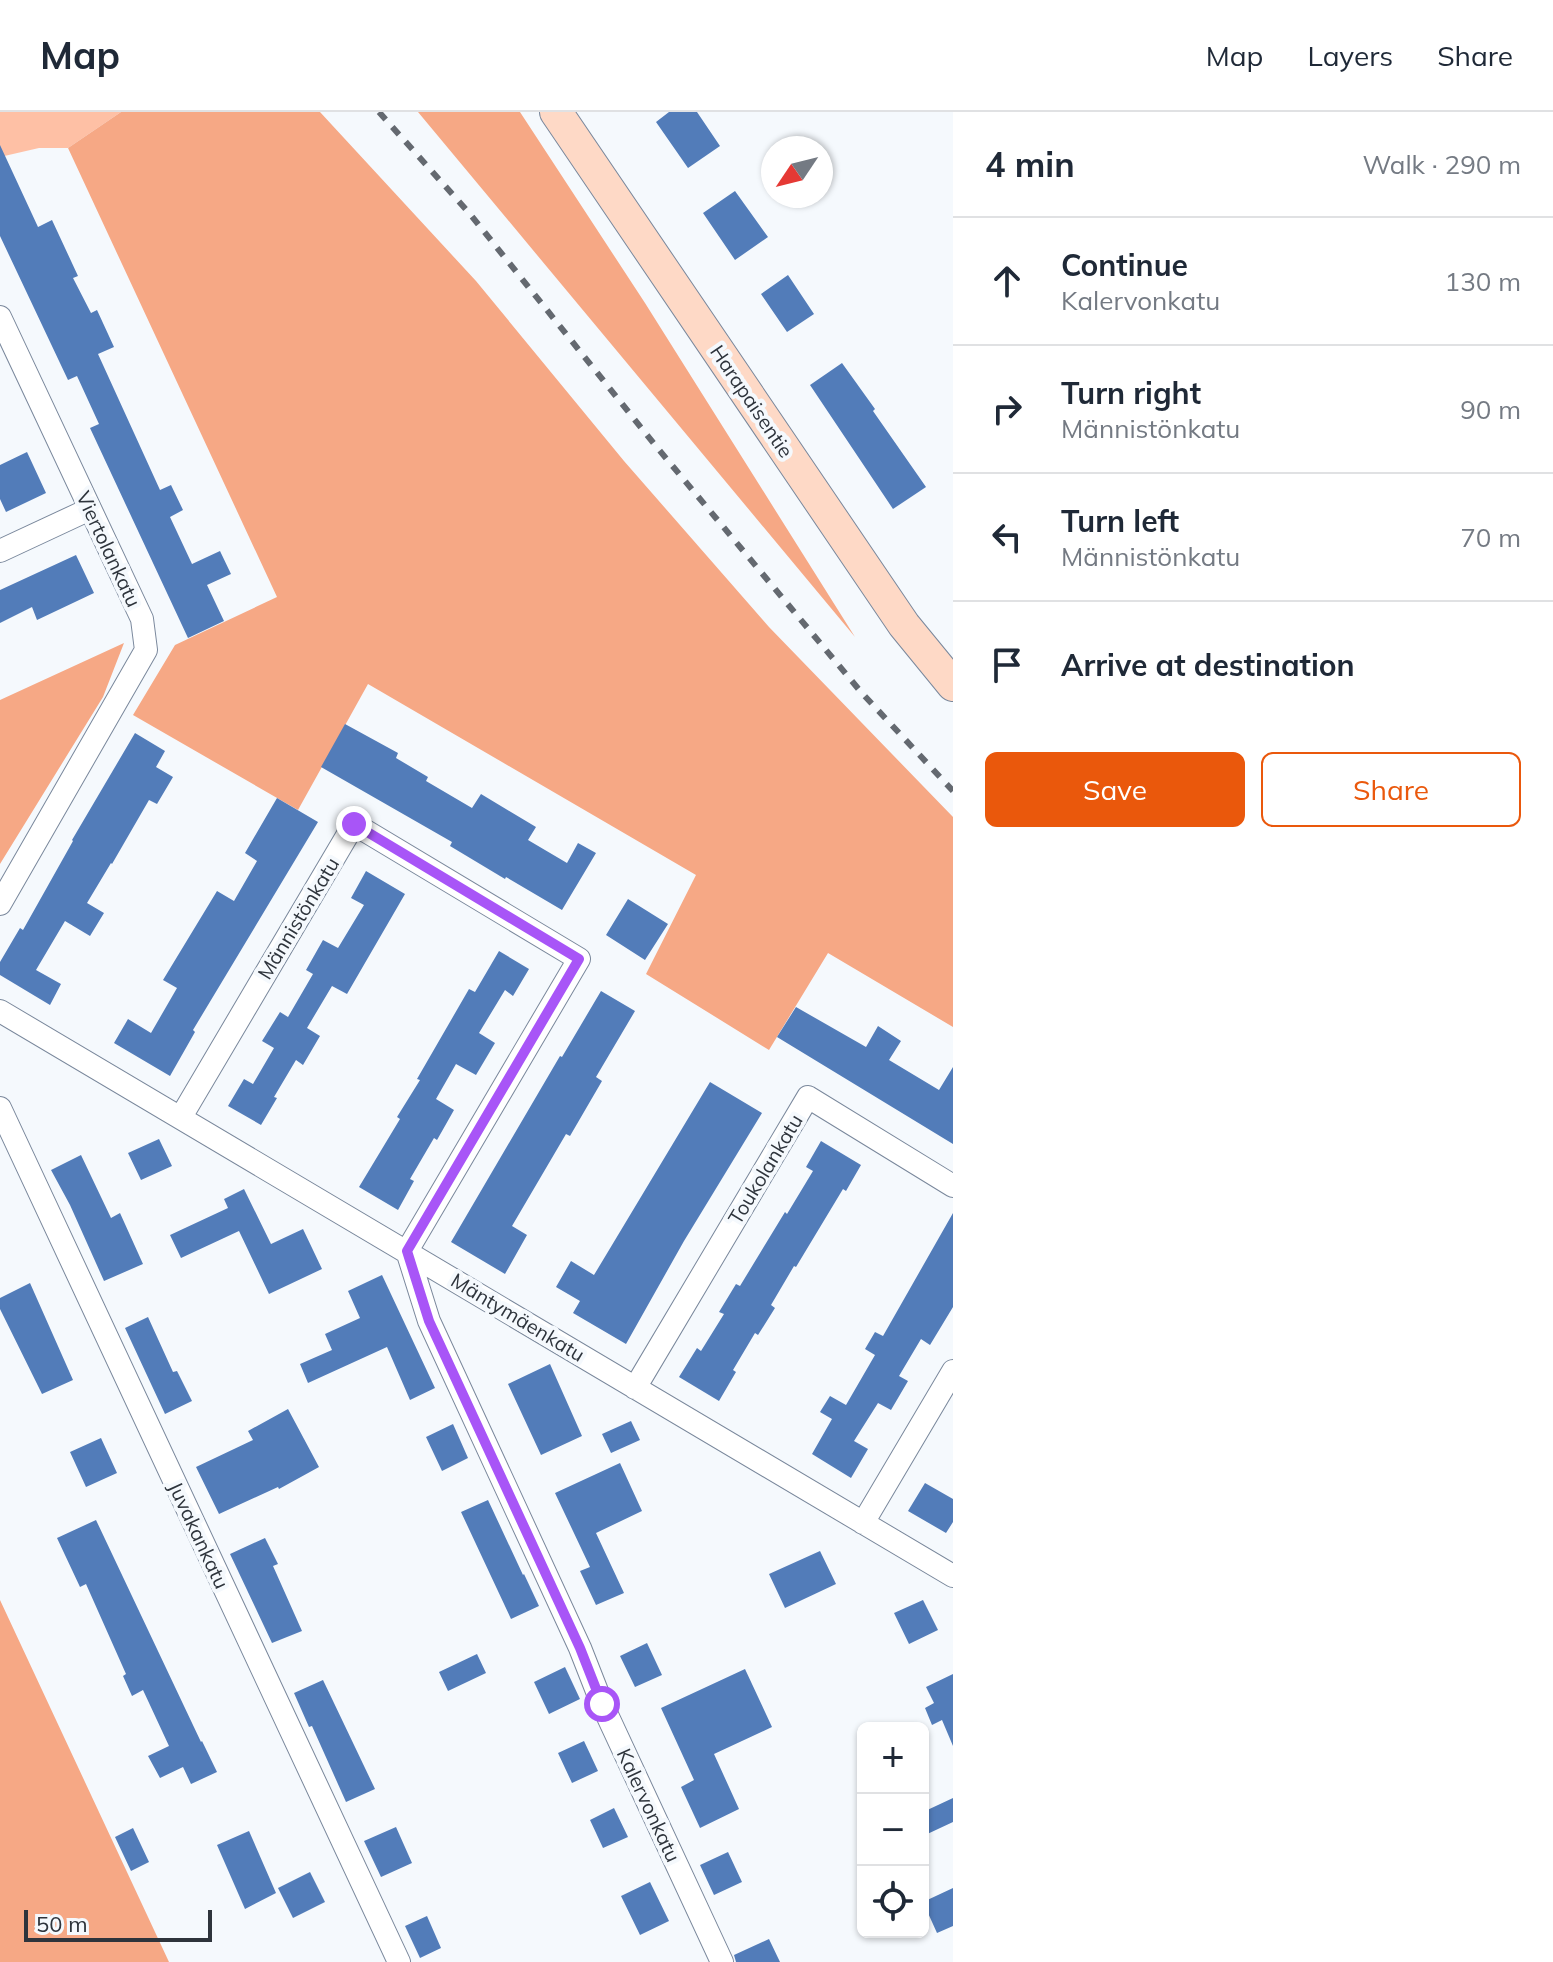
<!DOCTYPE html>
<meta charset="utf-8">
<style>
body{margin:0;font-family:Mulish,sans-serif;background:#f2f2f3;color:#1f2937}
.controls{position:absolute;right:24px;bottom:24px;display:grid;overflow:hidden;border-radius:12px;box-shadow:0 2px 6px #0004}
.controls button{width:72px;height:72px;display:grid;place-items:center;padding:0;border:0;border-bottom:2px solid #e0e1e3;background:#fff;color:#1f2937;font:40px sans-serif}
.compass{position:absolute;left:761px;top:24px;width:72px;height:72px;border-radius:50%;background:#fff;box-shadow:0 2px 6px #0004;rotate:235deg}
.scale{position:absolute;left:24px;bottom:20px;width:188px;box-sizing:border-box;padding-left:8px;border:4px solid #2e343c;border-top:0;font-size:22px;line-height:28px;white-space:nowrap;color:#2e343c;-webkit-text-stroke:6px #f5f9fd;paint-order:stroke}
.stop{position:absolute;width:24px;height:24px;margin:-18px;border:6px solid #a855f7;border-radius:50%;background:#fff}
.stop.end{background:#a855f7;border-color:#fff;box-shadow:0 2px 8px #0008}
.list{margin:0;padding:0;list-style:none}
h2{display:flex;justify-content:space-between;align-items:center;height:104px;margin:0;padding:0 32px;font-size:34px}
h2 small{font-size:26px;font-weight:400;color:#747a83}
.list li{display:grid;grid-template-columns:52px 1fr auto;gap:24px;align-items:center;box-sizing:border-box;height:128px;padding:0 32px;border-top:2px solid #e0e1e3}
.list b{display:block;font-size:30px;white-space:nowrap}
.list p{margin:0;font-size:26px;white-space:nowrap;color:#747a83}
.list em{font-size:26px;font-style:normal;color:#747a83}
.actions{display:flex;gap:16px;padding:24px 32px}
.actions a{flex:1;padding:18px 0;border:2px solid #ea580c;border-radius:12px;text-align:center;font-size:28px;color:#ea580c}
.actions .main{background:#ea580c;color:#fff}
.icon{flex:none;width:44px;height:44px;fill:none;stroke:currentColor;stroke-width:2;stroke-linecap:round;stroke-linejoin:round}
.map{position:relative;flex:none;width:953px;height:1850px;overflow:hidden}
header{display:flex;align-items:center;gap:48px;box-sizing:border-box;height:112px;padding:0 40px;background:#fff;border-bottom:2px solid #e0e1e3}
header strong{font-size:38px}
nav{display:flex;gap:44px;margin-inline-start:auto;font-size:28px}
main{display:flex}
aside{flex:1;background:#fff}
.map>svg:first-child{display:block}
.green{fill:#fec0a5}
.forest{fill:#f6a885}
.building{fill:#527cb9}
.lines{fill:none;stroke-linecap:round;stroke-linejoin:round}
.minor-casing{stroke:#7a889c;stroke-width:24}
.secondary-casing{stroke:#7a889c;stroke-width:34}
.minor{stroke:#fff;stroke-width:22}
.secondary{stroke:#fed9c6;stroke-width:32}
.rail{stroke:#646970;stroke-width:6;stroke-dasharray:10 10;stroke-linecap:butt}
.route{stroke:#a855f7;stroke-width:10}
.labels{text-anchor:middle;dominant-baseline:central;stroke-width:8;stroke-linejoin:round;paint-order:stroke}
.street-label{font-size:20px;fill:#2e343c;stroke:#f5f9fd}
</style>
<header>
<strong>Map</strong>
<nav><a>Map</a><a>Layers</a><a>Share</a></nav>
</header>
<main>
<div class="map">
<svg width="953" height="1850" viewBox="0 0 953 1850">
<rect width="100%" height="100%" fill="#f5f9fd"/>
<path class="green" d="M0,0H121L68,36H39L0,45Z"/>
<path class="forest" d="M121,0H320L476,169L624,349L769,515L953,705V915L828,841L769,938L646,862L696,763L368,572L298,698L133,603L175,533L277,485L68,36Z
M418,0H520L645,191L855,525Z
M124,531L103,585L0,752V588Z
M0,1488L169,1850H0Z"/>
<path class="building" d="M669,0H697L720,34L688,56L656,10Z
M0,33L38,115L52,108L78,164L73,166L91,201L97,198L114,235L98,242L160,378L171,373L183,398L170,405L192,452L220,439L231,462L207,473L224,509L188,526L90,316L99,312L77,264L68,268L0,124Z
M735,79L768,125L735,148L703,101Z
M788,163L814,202L787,220L761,182Z
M842,251L875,297L873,299L926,375L893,397L810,273Z
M27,340L46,381L6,400L0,387V353Z
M76,443L94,481L37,508L32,495L0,511V478Z
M345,612L398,641L396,646L428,665L426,669L472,696L481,682L536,715L528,728L567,751L578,731L596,741L562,798L506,765L505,767L450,734L452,730L321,655Z
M135,621L165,639L156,655L173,665L157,692L149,688L112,752L111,751L87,791L104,801L90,824L65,809L36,858L61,872L50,893L0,863V850L20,816L23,818L73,729L72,728Z
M277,686L318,710L193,918L195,920L170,964L114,931L128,907L151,921L177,876L163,868L217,779L234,789L257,749L245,741Z
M366,759L405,782L347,882L332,874L307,916L320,924L303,953L296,948L274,985L277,986L261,1013L228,994L244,967L253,972L274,936L262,929L280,900L288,905L313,862L306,858L323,828L338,836L364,793L351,786Z
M628,787L668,812L645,848L606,823Z
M499,839L529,857L513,884L505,878L479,921L495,931L476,963L456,952L436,987L454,998L437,1028L434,1026L410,1067L414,1069L398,1098L359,1075L400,1007L397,1005L420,968L417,967L469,877L475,880Z
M601,879L635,899L596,965L602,969L570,1024L566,1022L512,1114L527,1123L505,1162L451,1130L560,944L562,945Z
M796,895L866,935L878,914L901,929L889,948L939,978L953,955V1032L777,925Z
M710,970L762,1001L684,1129L626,1232L573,1201L580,1189L556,1175L571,1149L594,1163Z
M159,1027L172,1054L141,1068L128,1041Z
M821,1029L861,1053L846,1079L843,1077L796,1155L794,1154L771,1193L775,1196L758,1223L755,1221L733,1258L736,1260L719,1289L679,1265L697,1236L701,1239L724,1202L719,1200L736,1172L740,1174L785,1100L787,1102L813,1059L806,1055Z
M81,1043L111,1106L120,1101L143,1152L104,1169L70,1093L51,1058Z
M244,1077L271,1132L303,1117L322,1157L269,1182L239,1119L181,1146L170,1123L228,1096L224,1087Z
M953,1101V1195L930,1233L921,1227L899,1264L908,1269L891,1298L878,1291L854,1329L868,1337L851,1366L812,1342L832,1307L820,1300L830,1284L846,1293L875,1243L865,1237L875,1220L883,1224Z
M382,1163L435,1276L410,1288L387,1235L308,1271L300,1252L332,1238L325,1222L360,1206L348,1179Z
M30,1171L73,1268L42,1282L0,1197V1186Z
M148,1205L173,1260L177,1259L192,1289L165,1302L125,1216Z
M550,1252L582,1324L541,1343L508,1272Z
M288,1297L319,1355L279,1377L278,1375L219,1402L196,1355L253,1328L248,1319Z
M631,1309L640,1328L611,1341L602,1322Z
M453,1312L468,1346L442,1359L426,1325Z
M101,1326L117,1361L86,1375L70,1340Z
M620,1351L642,1399L596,1421L624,1481L596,1493L580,1459L590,1455L555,1381Z
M925,1371L953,1387V1410L946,1421L908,1399Z
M488,1388L523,1463L524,1462L539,1494L511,1507L461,1400Z
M96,1408L201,1630L202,1629L217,1660L191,1672L183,1655L160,1666L148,1644L169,1634L143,1578L132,1584L123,1564L126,1562L86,1472L80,1475L57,1426Z
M265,1426L278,1452L273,1454L302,1519L272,1531L230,1442Z
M820,1439L836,1472L785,1496L769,1462Z
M923,1488L938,1518L909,1532L894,1501Z
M647,1531L662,1563L635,1575L620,1544Z
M477,1542L486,1561L448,1579L439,1560Z
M565,1555L580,1587L549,1602L534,1570Z
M745,1557L772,1615L714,1642L739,1697L700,1716L681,1675L694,1668L661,1596Z
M953,1562V1634L942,1608L932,1613L925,1596L934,1591L926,1575Z
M323,1568L375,1677L346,1690L312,1614L309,1615L294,1581Z
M584,1629L598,1659L572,1671L558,1641Z
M953,1686V1710L923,1724V1700Z
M614,1696L628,1725L603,1736L590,1708Z
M396,1715L412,1751L381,1765L364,1729Z
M133,1716L149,1750L131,1759L115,1725Z
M249,1719L276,1781L245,1797L217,1733Z
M728,1740L742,1770L714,1783L700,1753Z
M310,1760L325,1790L293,1806L278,1776Z
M650,1770L669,1809L640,1823L621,1784Z
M953,1776V1814L937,1821L923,1790Z
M427,1804L441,1836L420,1846L405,1814Z
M769,1827L780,1850H736L734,1843Z"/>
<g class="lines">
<g class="minor-casing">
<path id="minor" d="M0,205L142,507L146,538L0,792
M0,439L90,397
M0,899L953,1464
M0,996L399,1850
M181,1005L354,712L579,847L407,1139L429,1209L580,1536L602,1592L722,1850
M635,1276L808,985L953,1074
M863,1411L953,1259"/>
</g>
<g class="secondary-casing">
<path id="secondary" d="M556,0L904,513L953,573"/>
</g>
<use href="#minor" class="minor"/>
<use href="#secondary" class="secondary"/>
<path class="rail" d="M379,0L470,102L655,333L861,580L953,679"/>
</g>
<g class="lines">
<path class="route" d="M354,712L579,847L407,1139L429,1209L580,1536L602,1592"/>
</g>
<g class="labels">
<g class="street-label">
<text transform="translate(752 289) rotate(56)">Harapaisentie</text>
<text transform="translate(109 437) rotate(65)">Viertolankatu</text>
<text transform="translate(298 806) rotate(-59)">Männistönkatu</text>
<text transform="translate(765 1057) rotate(-59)">Toukolankatu</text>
<text transform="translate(518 1205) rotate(31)">Mäntymäenkatu</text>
<text transform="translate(199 1423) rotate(65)">Juvakankatu</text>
<text transform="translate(649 1693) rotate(65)">Kalervonkatu</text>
</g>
</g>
</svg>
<div class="controls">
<button>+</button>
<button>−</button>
<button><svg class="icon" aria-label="locate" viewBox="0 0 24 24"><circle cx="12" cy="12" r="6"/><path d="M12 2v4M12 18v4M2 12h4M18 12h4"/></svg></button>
</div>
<svg class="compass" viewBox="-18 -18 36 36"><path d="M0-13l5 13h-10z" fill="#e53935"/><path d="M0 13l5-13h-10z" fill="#747a83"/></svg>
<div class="scale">50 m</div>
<div class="stop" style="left:602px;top:1592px"></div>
<div class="stop end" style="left:354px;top:712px"></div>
</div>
<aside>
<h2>4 min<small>Walk · 290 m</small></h2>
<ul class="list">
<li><svg class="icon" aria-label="ahead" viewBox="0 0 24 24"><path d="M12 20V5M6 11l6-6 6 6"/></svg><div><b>Continue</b><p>Kalervonkatu</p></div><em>130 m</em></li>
<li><svg class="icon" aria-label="right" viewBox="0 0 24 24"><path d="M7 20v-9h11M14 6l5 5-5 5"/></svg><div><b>Turn right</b><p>Männistönkatu</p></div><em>90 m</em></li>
<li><svg class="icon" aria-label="left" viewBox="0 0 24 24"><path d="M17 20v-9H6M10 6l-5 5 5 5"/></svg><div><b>Turn left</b><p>Männistönkatu</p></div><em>70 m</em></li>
<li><svg class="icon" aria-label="arrive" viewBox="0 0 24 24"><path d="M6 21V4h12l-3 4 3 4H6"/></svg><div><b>Arrive at destination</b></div></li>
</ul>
<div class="actions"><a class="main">Save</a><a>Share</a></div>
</aside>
</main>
